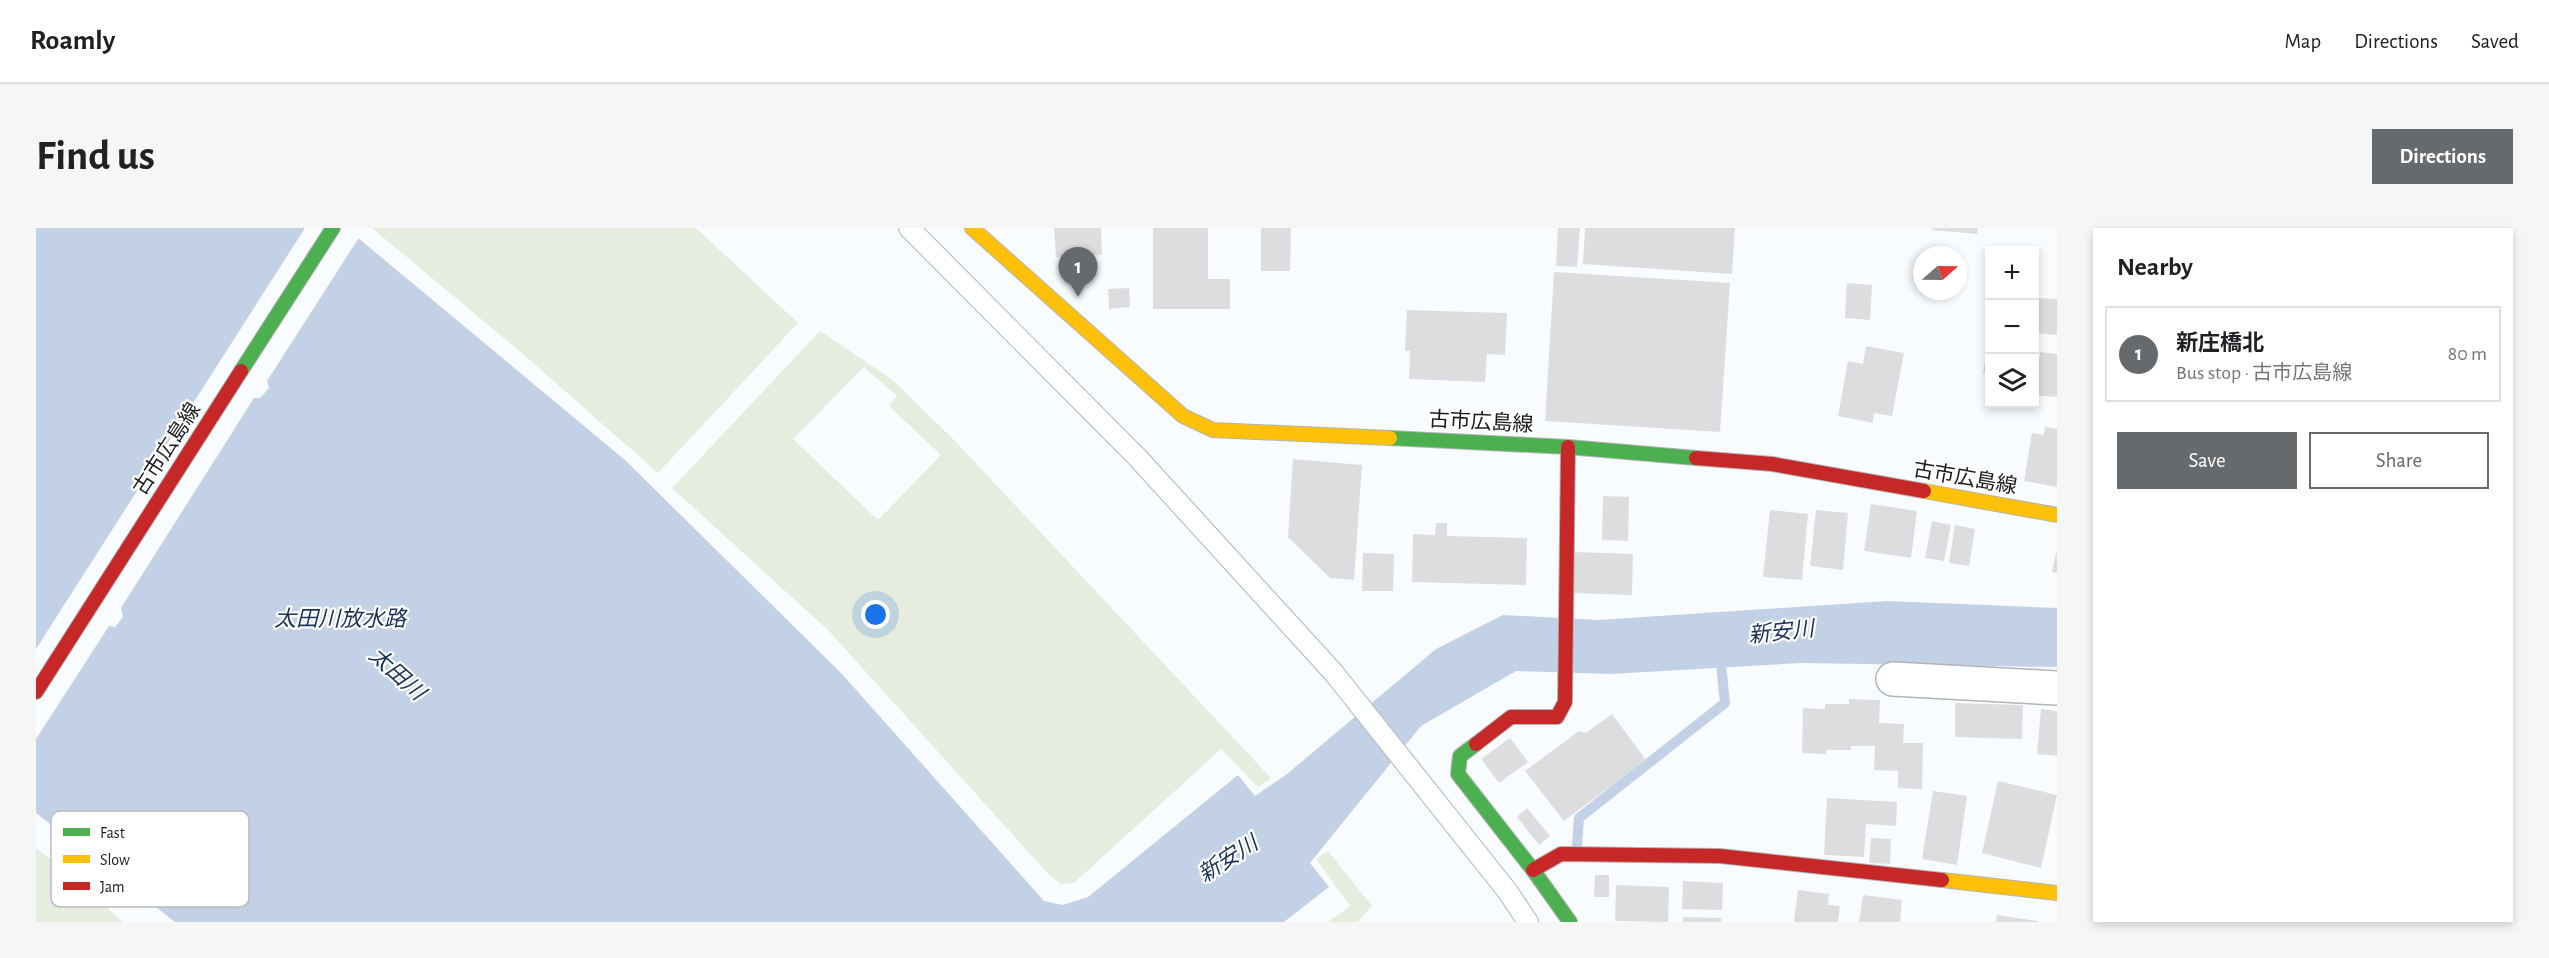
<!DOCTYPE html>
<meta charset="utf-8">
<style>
body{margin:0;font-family:"Alegreya Sans","Noto Sans JP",sans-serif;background:#f6f6f6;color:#202124}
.controls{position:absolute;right:18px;top:18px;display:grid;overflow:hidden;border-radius:0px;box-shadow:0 3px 9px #0003}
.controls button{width:54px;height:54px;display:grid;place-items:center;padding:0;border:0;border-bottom:2px solid #e0e0e0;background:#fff;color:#202124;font:30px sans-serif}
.compass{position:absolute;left:1877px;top:18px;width:54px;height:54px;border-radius:50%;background:#fff;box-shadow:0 3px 9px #0003;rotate:70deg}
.you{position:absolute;left:840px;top:387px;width:21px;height:21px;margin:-15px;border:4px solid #fff;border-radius:50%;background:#1a73e8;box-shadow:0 0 0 9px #1a73e833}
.badge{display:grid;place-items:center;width:39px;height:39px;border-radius:50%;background:#676a6c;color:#fff;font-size:20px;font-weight:700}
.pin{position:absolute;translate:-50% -50px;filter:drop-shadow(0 2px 3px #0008)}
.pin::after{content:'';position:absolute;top:32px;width:21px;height:18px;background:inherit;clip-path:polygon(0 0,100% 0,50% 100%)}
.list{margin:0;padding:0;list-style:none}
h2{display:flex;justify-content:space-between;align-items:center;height:78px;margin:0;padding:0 24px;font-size:26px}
h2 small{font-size:20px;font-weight:400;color:#757577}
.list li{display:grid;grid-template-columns:39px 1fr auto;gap:18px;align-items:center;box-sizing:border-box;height:96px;margin:0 12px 12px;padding:0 12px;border:2px solid #e0e0e0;border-radius:0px}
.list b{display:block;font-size:22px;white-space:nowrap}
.list p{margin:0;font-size:20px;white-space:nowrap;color:#757577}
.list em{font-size:20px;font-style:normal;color:#757577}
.actions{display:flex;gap:12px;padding:18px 24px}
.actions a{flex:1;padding:14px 0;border:2px solid #676a6c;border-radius:0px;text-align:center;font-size:21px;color:#676a6c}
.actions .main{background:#676a6c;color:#fff}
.icon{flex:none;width:33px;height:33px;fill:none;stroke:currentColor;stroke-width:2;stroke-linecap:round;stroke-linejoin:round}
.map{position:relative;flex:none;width:2021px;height:694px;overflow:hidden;border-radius:0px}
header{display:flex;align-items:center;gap:36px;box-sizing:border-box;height:84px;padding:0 30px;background:#fff;border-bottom:2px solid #e0e0e0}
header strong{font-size:28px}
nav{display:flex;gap:33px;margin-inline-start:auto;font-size:21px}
.intro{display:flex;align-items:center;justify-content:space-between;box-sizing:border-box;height:144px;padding:0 36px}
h1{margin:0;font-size:42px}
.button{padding:15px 27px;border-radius:0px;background:#676a6c;color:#fff;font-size:21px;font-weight:700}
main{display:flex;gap:36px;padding:0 36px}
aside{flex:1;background:#fff;border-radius:0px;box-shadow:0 3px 9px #0003}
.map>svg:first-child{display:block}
.green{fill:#e7edde;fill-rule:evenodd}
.water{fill:#c3d1e6}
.pier{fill:#f9fcfe}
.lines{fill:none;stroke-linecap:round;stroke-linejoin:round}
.stream{stroke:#c3d1e6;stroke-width:10}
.building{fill:#dddddf}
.lane-casing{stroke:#b2b4b6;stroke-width:22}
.street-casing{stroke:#b2b4b6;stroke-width:36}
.fast-casing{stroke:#b2b4b6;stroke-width:16}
.slow-casing{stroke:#b2b4b6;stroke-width:16}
.jam-casing{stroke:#b2b4b6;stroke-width:16}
.lane{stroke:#feffff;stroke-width:20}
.street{stroke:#feffff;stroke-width:33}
.fast{stroke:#4caf50;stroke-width:14}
.slow{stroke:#ffc107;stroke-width:14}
.jam{stroke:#c62828;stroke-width:14}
.labels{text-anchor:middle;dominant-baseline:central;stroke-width:4.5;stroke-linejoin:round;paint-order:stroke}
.street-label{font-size:21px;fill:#191b1d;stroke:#fff}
.water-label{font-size:22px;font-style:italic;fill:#193259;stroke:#fff}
.key{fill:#fff;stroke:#babbbb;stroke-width:1.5}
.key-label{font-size:16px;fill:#191b1d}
</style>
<header>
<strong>Roamly</strong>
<nav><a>Map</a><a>Directions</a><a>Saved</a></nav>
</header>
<div class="intro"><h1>Find us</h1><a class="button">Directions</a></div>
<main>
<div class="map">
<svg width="2021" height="694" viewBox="0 0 2021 694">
<rect width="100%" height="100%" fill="#f9fcfe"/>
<path class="green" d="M336,0H660L762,95L622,245L488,127Z
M784,103L857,152L919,213L1235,550L1222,559L1185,521L1038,655L1025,656L1014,648L792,402L636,260ZM828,139L861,168L853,178L905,227L842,292L757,211Z
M0,620L24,638L87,694H0Z
M1292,623L1336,678L1322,694H1292L1314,678L1280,631Z"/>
<path class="water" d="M0,0H310L589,232L806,446L1008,673L1027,677L1052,669L1202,547L1219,568L1251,546L1400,421L1467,387L1562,392L1851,373L2021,380V439L1765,435L1575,446L1480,443L1385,498L1274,635L1293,659L1248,694H139L0,585Z"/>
<path class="pier" d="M269,0H314L324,8L231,153L233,160L224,170H218L85,380L87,389L79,399L73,398L0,511V421Z"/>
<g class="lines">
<path class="stream" d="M1541,617L1543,590L1689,475L1684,426"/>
</g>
<path class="building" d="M1018,0H1065L1066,27L1020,29Z
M1117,0H1172V51H1194V81H1117Z
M1225,0H1255L1254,43H1225Z
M1522,0H1544L1541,39L1520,38Z
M1549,0H1699L1696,46L1547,36Z
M1896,0H1942L1941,6L1896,2Z
M1518,44L1694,55L1684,204L1509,193Z
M1811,55L1836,57L1834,92L1809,90Z
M1093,60L1094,79L1073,81L1072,61Z
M2000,70L2021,71V107L1998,105Z
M1371,82L1471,85L1469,127L1451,126L1449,154L1373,151L1374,123H1369Z
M1830,118L1868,125L1856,188L1838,185L1837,195L1802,188L1812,133L1827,136Z
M1951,120H1954V146L1947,145Z
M2004,124L2021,126V169L1999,167Z
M2009,199L2021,201V259L1988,253L1996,205L2008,207Z
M1257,231L1326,237L1318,352L1294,350L1252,309Z
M1567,268L1593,269L1592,313L1566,312Z
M1835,276L1881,283L1875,330L1828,323Z
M1734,282L1772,286L1766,352L1727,349Z
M1780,282L1812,285L1807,342L1774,338Z
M1896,293L1915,297L1908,333L1889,330Z
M1400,295H1411V308L1491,310L1490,357L1376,354L1377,306L1399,307Z
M1919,297L1939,301L1933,338L1913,335Z
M1539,324L1597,326L1596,367L1537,365Z
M1327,325L1358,326L1357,363H1326Z
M2020,325H2021V345L2016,344Z
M1813,471L1844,472L1843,495L1868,496L1867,515H1887L1886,561L1862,560V543L1838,542L1839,518H1815V522H1790V526L1766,525L1767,480L1789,481V476H1813Z
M1919,475L1987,477L1986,511L1919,509Z
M2005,481L2021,483V528L2001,526Z
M1576,486L1610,532L1528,593L1489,543L1543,503L1550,505Z
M1474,510L1492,534L1463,555L1445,531Z
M1962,553L2021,567L2005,640L1946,625Z
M1897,563L1931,568L1921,637L1886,631Z
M1791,570L1861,574L1860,598L1830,596L1828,629L1788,627Z
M1491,580L1514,608L1503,617L1481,589Z
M1835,610L1855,611L1854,636L1833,635Z
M1559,647H1573V669H1558Z
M1647,653L1687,655L1686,682L1646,681Z
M1580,657L1633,659L1632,694L1579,693Z
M1762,662L1793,666L1792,677L1804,678L1802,694H1758Z
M1827,667L1866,672L1864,694H1823Z
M1961,687L2002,693V694H1960Z
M1647,689L1685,690V694H1647Z"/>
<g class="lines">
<g class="lane-casing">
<path id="lane" d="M873,0L1101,229L1297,444L1472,664L1492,694"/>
</g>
<g class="street-casing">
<path id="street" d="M1857,451L2021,460"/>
</g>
<g class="fast-casing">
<path id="fast" d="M205,143L297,0
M1354,210L1532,219L1660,230
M1440,516L1424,528L1422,546L1497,642L1534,694"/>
</g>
<g class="slow-casing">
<path id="slow" d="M936,0L1147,188L1177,202L1354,210
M1888,263L2021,287
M1906,652L2021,665"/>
</g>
<g class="jam-casing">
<path id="jam" d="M1660,230L1736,236L1888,263
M0,464L205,143
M1440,516L1475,489H1521L1529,474L1532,219
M1497,642L1525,626L1684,628L1906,652"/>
</g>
<use href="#lane" class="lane"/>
<use href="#street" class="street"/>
<use href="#fast" class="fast"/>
<use href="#slow" class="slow"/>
<use href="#jam" class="jam"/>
</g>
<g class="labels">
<g class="street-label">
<text transform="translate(1445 194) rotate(3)">古市広島線</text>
<text transform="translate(131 221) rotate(-57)">古市広島線</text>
<text transform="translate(1929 250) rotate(10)">古市広島線</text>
</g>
<g class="water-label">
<text x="304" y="391">太田川放水路</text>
<text transform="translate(1745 404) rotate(-6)">新安川</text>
<text transform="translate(361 446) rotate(42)">太田川</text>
<text transform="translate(1192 631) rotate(-33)">新安川</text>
</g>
</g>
<rect x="15" y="583" width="198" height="96" rx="9" class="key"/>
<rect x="27" y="600" width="27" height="8" fill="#4caf50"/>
<rect x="27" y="627" width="27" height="8" fill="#ffc107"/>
<rect x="27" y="654" width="27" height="8" fill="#c62828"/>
<g class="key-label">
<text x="64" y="610">Fast</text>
<text x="64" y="637">Slow</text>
<text x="64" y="664">Jam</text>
</g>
</svg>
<div class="controls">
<button>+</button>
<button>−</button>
<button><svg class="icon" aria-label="layers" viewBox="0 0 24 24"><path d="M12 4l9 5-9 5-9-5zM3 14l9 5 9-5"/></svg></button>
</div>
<svg class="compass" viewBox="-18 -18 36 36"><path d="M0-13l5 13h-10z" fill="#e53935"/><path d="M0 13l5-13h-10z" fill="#757577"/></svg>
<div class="you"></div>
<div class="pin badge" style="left:1042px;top:69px">1</div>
</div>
<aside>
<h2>Nearby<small></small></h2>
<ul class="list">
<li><span class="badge">1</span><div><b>新庄橋北</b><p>Bus stop · 古市広島線</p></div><em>80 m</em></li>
</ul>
<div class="actions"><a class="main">Save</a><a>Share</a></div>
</aside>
</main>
